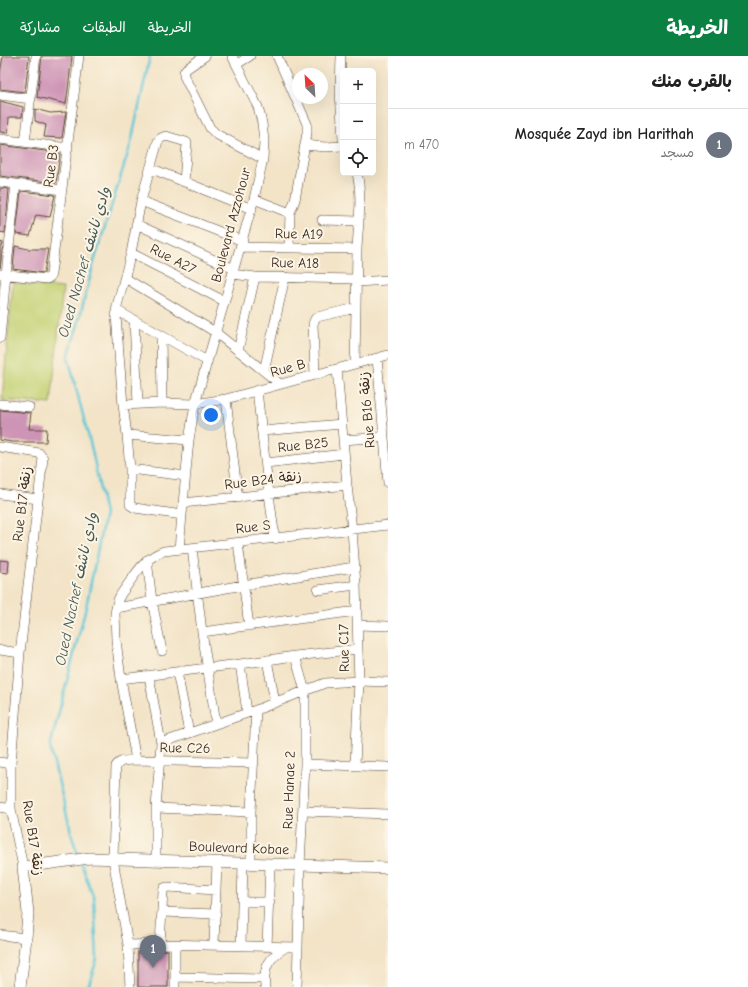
<!DOCTYPE html>
<html lang="ar">
<meta charset="utf-8">
<style>
body{margin:0;font-family:"Comic Neue","Playpen Sans Arabic",sans-serif;background:#f2f2f2;color:#222;direction:rtl}
.controls{position:absolute;right:12px;top:12px;display:grid;overflow:hidden;border-radius:6px;box-shadow:0 4px 16px #0002}
.controls button{width:36px;height:36px;display:grid;place-items:center;padding:0;border:0;border-bottom:1px solid #e0e0e0;background:#fff;color:#222;font:20px sans-serif}
.compass{position:absolute;left:292px;top:12px;width:36px;height:36px;border-radius:50%;background:#fff;box-shadow:0 4px 16px #0002;rotate:335deg}
.you{position:absolute;left:211px;top:359px;width:14px;height:14px;margin:-10px;border:3px solid #fff;border-radius:50%;background:#1a73e8;box-shadow:0 0 0 6px #1a73e833}
.badge{display:grid;place-items:center;width:26px;height:26px;border-radius:50%;background:#0b8043;color:#fff;font-size:13px;font-weight:700}
.pin{position:absolute;translate:-50% -33px;filter:drop-shadow(0 1px 2px #0008)}
.pin::after{content:'';position:absolute;top:21px;width:14px;height:12px;background:inherit;clip-path:polygon(0 0,100% 0,50% 100%)}
.list{margin:0;padding:0;list-style:none}
h2{display:flex;justify-content:space-between;align-items:center;height:52px;margin:0;padding:0 16px;font-size:17px}
h2 small{font-size:13px;font-weight:400;color:#767676}
.list li{display:grid;grid-template-columns:26px 1fr auto;gap:12px;align-items:center;box-sizing:border-box;height:72px;padding:0 16px;border-top:1px solid #e0e0e0}
.list b{display:block;font-size:15px;white-space:nowrap}
.list p{margin:0;font-size:13px;white-space:nowrap;color:#767676}
.list em{font-size:13px;font-style:normal;color:#767676}
.icon{flex:none;width:22px;height:22px;fill:none;stroke:currentColor;stroke-width:2;stroke-linecap:round;stroke-linejoin:round}
.map{position:relative;flex:none;width:388px;height:931px;overflow:hidden;direction:ltr}
header{display:flex;align-items:center;gap:24px;box-sizing:border-box;height:56px;padding:0 20px;background:#0b8043;color:#fff}
header strong{font-size:19px}
nav{display:flex;gap:22px;margin-inline-start:auto;font-size:14px}
main{display:flex}
aside{flex:1;background:#fff}
.map>svg:first-child{display:block}
.green{fill:#c3d274;stroke:#7f7e49}
.lines{fill:none;stroke-linecap:round;stroke-linejoin:round}
.stream{stroke:#5cc6d8;stroke-width:2.5}
.building{fill:#ce94b6}
.minor-casing{stroke:#574638;stroke-width:10}
.major-casing{stroke:#574638;stroke-width:12}
.minor{stroke:#fff;stroke-width:9}
.major{stroke:#fff;stroke-width:11}
.labels{text-anchor:middle;dominant-baseline:central;stroke-width:4;stroke-linejoin:round;paint-order:stroke}
.street-label{font-size:14px;fill:#3b2a1e;stroke:#fcf5e5}
.water-label{font-size:15px;font-style:italic;fill:#455956;stroke:#fcf5e5}
</style>
<header>
<strong>الخريطة</strong>
<nav><a>الخريطة</a><a>الطبقات</a><a>مشاركة</a></nav>
</header>
<main>
<aside>
<h2>بالقرب منك<small></small></h2>
<ul class="list">
<li><span class="badge" style="background:#6b7280">1</span><div><b>Mosquée Zayd ibn Harithah</b><p>مسجد</p></div><em>470 m</em></li>
</ul>
</aside>
<div class="map">
<svg width="388" height="931" viewBox="0 0 388 931">
<rect width="100%" height="100%" fill="#fcf5e5"/>
<filter id="ink" filterUnits="userSpaceOnUse"><feTurbulence type="fractalNoise" baseFrequency=".025" numOctaves="2"/><feDisplacementMap in="SourceGraphic" scale="8" xChannelSelector="R" yChannelSelector="G"/><feConvolveMatrix kernelMatrix="1 2 1 2 8 2 1 2 1" color-interpolation-filters="sRGB"/></filter>
<filter id="wash" filterUnits="userSpaceOnUse"><feTurbulence type="fractalNoise" baseFrequency=".012" numOctaves="4" result="noise"/><feDisplacementMap in="SourceGraphic" scale="16" xChannelSelector="R" yChannelSelector="G"/><feGaussianBlur stdDeviation="0.9" result="paint"/><feColorMatrix in="noise" values="0 0 0 0 0 0 0 0 0 0 0 0 0 0 0 0 0 1.4 0 .05"/><feComposite in="paint" operator="in"/></filter>
<g filter="url(#wash)">
<rect width="100%" height="100%" fill="#f3e4c8"/>
<path class="green" d="M13,227L63,232L51,348L2,344Z"/>
<g class="lines">
<path class="stream" d="M79,801L73,784L50,691L86,551L105,458L92,394L68,301L77,272L94,206L131,87L150,0
M81,807L94,843L97,903L88,931"/>
</g>
<g id="blocks">
<path class="building" d="M3,0H29L25,36L0,33V17Z
M42,0H72L68,33L66,48L37,41Z
M0,45L23,51L22,61H9L8,77L0,76Z
M35,53L50,57L66,56L62,82L44,81L46,69L35,65Z
M0,89L60,97L56,127L0,120Z
M0,132L9,133L5,177L0,176Z
M21,135L55,139L50,161L36,159L30,180L16,178Z
M0,186L3,187L0,212Z
M15,190L28,193H48L44,217L13,213Z
M0,354L31,357L29,373H47L46,386H12L0,384Z
M0,504L9,505L8,517L0,516Z
M168,894V931H138V895Z"/>
</g>
</g>
<g filter="url(#ink)">
<use href="#blocks" fill-opacity="0" stroke="#574638" stroke-width="1"/>
<g class="lines">
<g class="minor-casing">
<path id="minor" d="M205,0L186,13L184,16V20L210,72L216,78L263,103
M277,0L307,68V77L295,144L290,157L289,192
M341,0L340,36L343,83
M237,8L250,0
M0,39L31,43
M0,83L68,92
M25,86L36,0
M305,89L325,91L343,90
M150,112L252,153
M0,126L62,134
M254,143L290,157
M141,145L243,185
M322,164L359,165
M136,168L234,213
M241,191L357,193
M131,197L224,245
M0,218L47,223L50,221L51,218L79,0
M233,218L255,221L357,223
M125,222L215,276L280,328
M357,226L388,224
M116,254L207,305
M134,264L138,348
M161,279L162,347
M0,282L6,218L16,128
M238,295L255,221
M377,302L388,427
M355,308C356,270 356,232 357,194C358,168 363,142 357,117
M337,313L347,429L352,474L356,529L359,625L355,709
M264,315L285,221
M315,319L313,268L315,263L317,261L356,252
M257,335L269,438L275,483
M226,343L238,442
M0,348L29,351
M123,349L162,347L195,348L226,343L388,299
M262,375L342,368
M127,379L189,384
M343,384L384,381
M0,391L39,397L43,402L20,597L11,708V753L23,811
M266,407L344,398
M130,413L186,420
M0,438L38,443
M183,447L347,429
M182,459L135,452L130,449V413L127,379L123,349L116,259L117,250L131,197L141,145L158,85L161,82L166,80L186,86L187,87L184,126
M238,487L249,570
M192,492L202,576L216,667
M179,493L182,459L189,384L195,348L254,143L263,103L264,85L262,67L258,51L232,0
M147,504L152,545L162,595
M318,534L356,529
M116,552L243,529L354,511
M357,569L388,570
M202,576L357,555
M0,594L20,597
M295,600L305,635V708L300,810L297,931
M267,604L275,646
M240,608L247,656
M177,616L189,677
M149,620L161,687L156,752V804
M121,623L207,612L240,608L295,600L358,593
M161,687L256,654L325,627L359,625L388,626
M136,704L121,623L116,584L115,557L118,544L121,538C134,521 143,502 164,495L388,469
M0,706L11,708
M305,708L388,711
M0,751L11,753
M156,752L251,756
M303,755L388,758
M251,807V756L256,654
M242,846H270
M162,856L216,858
M0,879L26,882
M160,888L163,836L164,832L167,831L216,834
M128,889L160,888L298,891
M214,889L217,806
M241,890L243,807
M267,891L270,808
M175,921L264,923
M130,931L128,889L113,803L116,710C121,703 128,705 136,704L254,707
M175,931V889
M265,931C263,912 269,901 286,891"/>
</g>
<g class="major-casing">
<path id="major" d="M20,931L26,882L28,857L23,811L90,802L388,812"/>
</g>
<use href="#minor" class="minor"/>
<use href="#major" class="major"/>
</g>
</g>
<g class="labels">
<g class="street-label">
<text transform="translate(51 110) rotate(-82)">Rue B3</text>
<text transform="translate(231 169) rotate(-75)">Boulevard Azzohour</text>
<text transform="translate(299 178) rotate(1)">Rue A19</text>
<text transform="translate(173 203) rotate(27)">Rue A27</text>
<text transform="translate(295 207) rotate(1)">Rue A18</text>
<text transform="translate(288 312) rotate(-15)">Rue B</text>
<text transform="translate(367 354) rotate(-95)">Rue B16 زنقة</text>
<text transform="translate(303 389) rotate(-6)">Rue B25</text>
<text transform="translate(263 424) rotate(-7)">Rue B24 زنقة</text>
<text transform="translate(22 448) rotate(-83)">Rue B17 زنقة</text>
<text transform="translate(253 471) rotate(-7)">Rue S</text>
<text transform="translate(344 592) rotate(-91)">Rue C17</text>
<text transform="translate(185 692) rotate(1)">Rue C26</text>
<text transform="translate(289 734) rotate(-88)">Rue Hanae 2</text>
<text transform="translate(33 782) rotate(81)">Rue B17 زنقة</text>
<text transform="translate(239 792) rotate(2)">Boulevard Kobae</text>
</g>
<g class="water-label">
<text transform="translate(84 206) rotate(-74)">Oued Nachef وادي ناشف</text>
<text transform="translate(76 533) rotate(-78)">Oued Nachef وادي ناشف</text>
</g>
</g>
</svg>
<div class="controls">
<button>+</button>
<button>−</button>
<button><svg class="icon" aria-label="locate" viewBox="0 0 24 24"><circle cx="12" cy="12" r="6"/><path d="M12 2v4M12 18v4M2 12h4M18 12h4"/></svg></button>
</div>
<svg class="compass" viewBox="-18 -18 36 36"><path d="M0-13l5 13h-10z" fill="#e53935"/><path d="M0 13l5-13h-10z" fill="#767676"/></svg>
<div class="you"></div>
<div class="pin badge" style="left:153px;top:912px;background:#6b7280">1</div>
</div>
</main>
